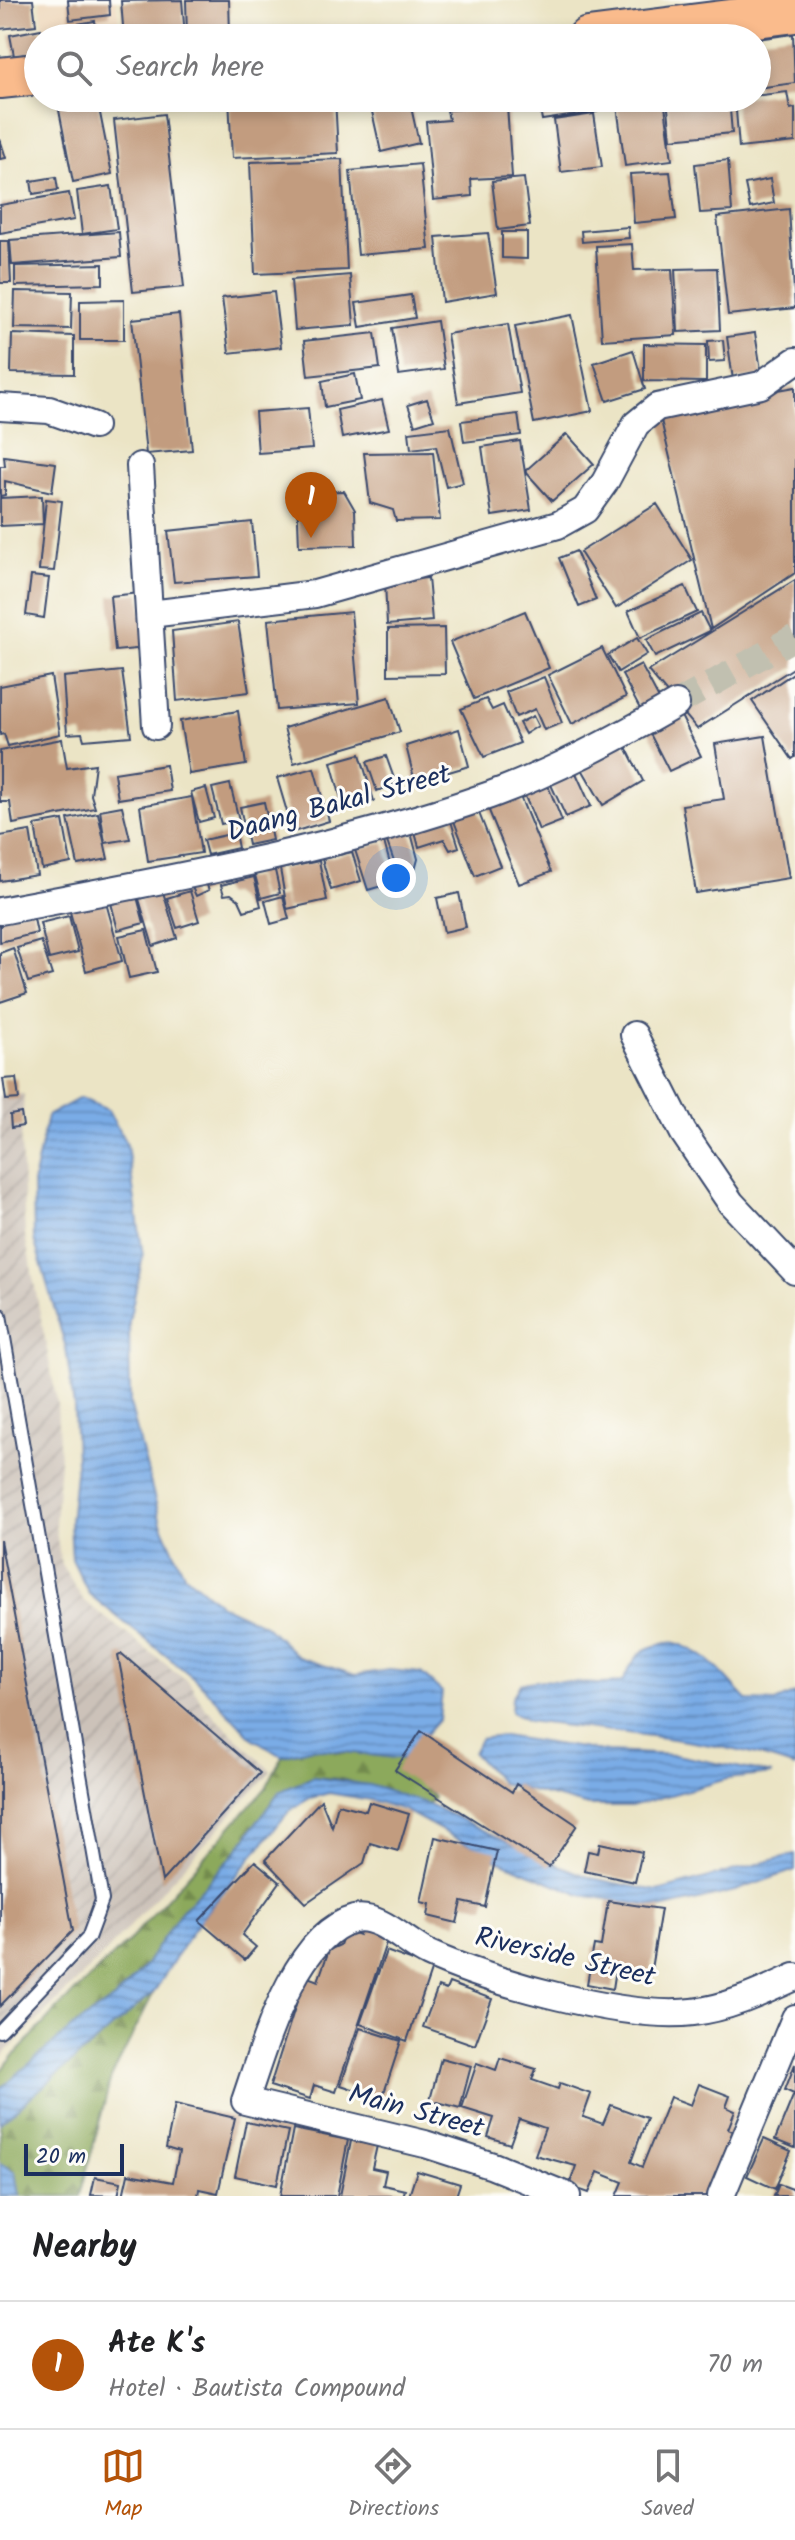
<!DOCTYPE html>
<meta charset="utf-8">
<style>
body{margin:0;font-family:Kalam,sans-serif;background:#f6f6f6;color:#202124}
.scale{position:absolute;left:24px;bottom:20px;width:100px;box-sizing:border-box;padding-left:8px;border:4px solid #1b2f5e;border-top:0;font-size:22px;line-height:28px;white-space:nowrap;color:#1b2f5e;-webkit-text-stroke:6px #fdfcf7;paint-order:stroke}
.you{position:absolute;left:396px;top:878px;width:28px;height:28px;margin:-20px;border:6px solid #fff;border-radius:50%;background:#1a73e8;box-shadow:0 0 0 12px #1a73e833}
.badge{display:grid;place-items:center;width:52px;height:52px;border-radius:50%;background:#b45309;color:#fff;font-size:26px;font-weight:700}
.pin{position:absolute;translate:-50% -66px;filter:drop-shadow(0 2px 4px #0008)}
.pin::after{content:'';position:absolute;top:42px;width:28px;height:24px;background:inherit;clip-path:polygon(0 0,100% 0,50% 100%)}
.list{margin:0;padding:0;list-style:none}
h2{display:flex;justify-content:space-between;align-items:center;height:104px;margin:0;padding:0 32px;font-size:34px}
h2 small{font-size:26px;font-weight:400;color:#757577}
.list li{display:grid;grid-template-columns:52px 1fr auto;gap:24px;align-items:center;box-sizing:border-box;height:128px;padding:0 32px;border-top:2px solid #e0e0e0}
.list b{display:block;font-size:30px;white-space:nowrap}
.list p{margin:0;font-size:26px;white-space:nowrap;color:#757577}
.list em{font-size:26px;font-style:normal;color:#757577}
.icon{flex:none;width:44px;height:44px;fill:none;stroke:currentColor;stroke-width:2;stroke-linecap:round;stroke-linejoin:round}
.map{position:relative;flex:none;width:795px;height:2196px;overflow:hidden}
.search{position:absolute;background:#fff;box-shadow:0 4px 12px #0003;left:24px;right:24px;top:24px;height:88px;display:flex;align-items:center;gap:20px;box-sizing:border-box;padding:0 28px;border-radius:44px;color:#757577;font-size:30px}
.sheet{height:232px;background:#fff}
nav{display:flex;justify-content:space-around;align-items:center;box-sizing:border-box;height:112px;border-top:2px solid #e0e0e0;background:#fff;font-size:22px;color:#757577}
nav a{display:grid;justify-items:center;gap:4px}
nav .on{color:#b45309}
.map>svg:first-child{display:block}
.built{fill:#eed7bb}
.industrial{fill:url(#industrial-furrows)}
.forest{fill:url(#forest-firs);stroke:#546c5c;stroke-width:2}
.water{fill:url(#water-rules);stroke:#4a6ea2;stroke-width:2}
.building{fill:#c29c7f}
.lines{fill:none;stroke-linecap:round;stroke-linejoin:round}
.street-tunnel{stroke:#c1c0b0;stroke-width:26;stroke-dasharray:26 13;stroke-linecap:butt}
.lane-casing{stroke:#3a4a6d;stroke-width:16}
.street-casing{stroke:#3a4a6d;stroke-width:30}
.primary-casing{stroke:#3a4a6d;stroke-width:44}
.lane{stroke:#fff;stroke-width:12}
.street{stroke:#fff;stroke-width:26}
.primary{stroke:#fabb8c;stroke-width:40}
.labels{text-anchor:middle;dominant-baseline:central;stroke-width:6;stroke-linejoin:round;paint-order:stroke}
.street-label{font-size:28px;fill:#1b2f5e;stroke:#fdfcf7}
</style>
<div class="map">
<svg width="795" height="2196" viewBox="0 0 795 2196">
<defs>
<pattern id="industrial-furrows" width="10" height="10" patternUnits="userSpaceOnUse" patternTransform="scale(2)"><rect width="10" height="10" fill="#ccc2b9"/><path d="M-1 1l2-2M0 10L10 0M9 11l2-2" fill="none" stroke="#afa7a1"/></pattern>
<pattern id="forest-firs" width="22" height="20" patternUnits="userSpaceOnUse" patternTransform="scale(2)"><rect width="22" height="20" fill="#8ca95b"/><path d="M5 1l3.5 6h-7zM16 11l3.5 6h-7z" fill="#728a4e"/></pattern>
<pattern id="water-rules" width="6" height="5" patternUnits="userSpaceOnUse" patternTransform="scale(2)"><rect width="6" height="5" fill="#7aace6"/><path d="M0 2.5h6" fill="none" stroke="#638cbe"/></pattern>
</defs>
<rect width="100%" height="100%" fill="#fdfcf7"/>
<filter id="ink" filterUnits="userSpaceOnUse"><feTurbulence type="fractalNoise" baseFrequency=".0125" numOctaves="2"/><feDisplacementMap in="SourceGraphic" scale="16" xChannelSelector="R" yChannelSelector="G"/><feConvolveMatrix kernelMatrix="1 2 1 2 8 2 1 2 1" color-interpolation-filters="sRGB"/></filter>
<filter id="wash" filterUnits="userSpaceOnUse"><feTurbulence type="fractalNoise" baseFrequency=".006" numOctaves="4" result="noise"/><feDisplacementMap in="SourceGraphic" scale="32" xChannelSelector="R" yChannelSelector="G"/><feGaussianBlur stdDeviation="1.8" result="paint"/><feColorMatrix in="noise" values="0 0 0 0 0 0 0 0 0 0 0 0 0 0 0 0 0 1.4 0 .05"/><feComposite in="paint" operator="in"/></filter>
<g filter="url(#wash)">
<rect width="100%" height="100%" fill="#ebe4c5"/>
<path class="built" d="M40,0H116L122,38H45Z"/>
<path class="industrial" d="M24,1094L21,1141L25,1235L57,1402L60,1462L55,1524L61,1564L84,1601L190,1683L205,1707L271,1771L106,1952L0,2058V1095Z"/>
<path class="forest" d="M312,1748L404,1759L434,1798L428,1804L341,1779L313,1777L279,1792L235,1853L179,1914L143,1969L114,1999L74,2026L0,2089V2071L58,2008L129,1941L266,1788L282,1756Z
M154,1992L111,2078L80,2196H19L15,2172L0,2163V2123Z"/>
<path class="water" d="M80,1098L108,1110L127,1145L143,1256L129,1321L130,1404L161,1523L184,1574L221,1605L265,1625L298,1657L355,1675L389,1670L421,1673L442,1692L439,1719L404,1759L312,1748L282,1756L251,1737L199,1682L89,1594L72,1559L70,1522L76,1463L74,1407L66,1348L34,1239L33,1182L47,1116Z
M673,1642C713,1655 720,1673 748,1701L775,1702L795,1693V1767C720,1739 609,1732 528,1721L511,1712L512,1698L520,1684C552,1674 588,1689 622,1682C637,1654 641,1646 673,1642Z
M503,1736L607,1752L676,1755L772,1774L727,1779L631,1806H589L501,1783L473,1753L480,1739Z
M313,1777L369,1785L428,1804L556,1864L591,1878L630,1886L658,1891L795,1854V1870L735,1891L665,1908L581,1895L493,1858L404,1810L371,1800L329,1793L310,1798L289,1811L194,1928L154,1992L0,2123V2089L74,2026L114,1999L143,1969L179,1914L235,1853L279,1792Z
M0,2163L15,2172L19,2196H0Z"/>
<g id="blocks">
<path class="building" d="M0,0H33L36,25L0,29Z
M68,0H109L110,15L70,20Z
M182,0L185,37L124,38L121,1Z
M186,0H229L230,34L187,35Z
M95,21L98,38H74L71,25Z
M41,29L43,38H38V52L14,56L10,35Z
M793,34L795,83L757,88V39Z
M787,92L790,109L795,108V142L739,148L735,98Z
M97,98L112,174L73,182L58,105Z
M229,98H335L338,153L232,158Z
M369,98H409L419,143L381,152Z
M538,98H595L597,112L542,120Z
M616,98H664L672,160L625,166Z
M667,98H729L732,133L671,139Z
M507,106L512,177L471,179L472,196L433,200L426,122L449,120L447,110Z
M164,114L184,287L133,292L114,120Z
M594,114L602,167L561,172L554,120Z
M0,139L6,158L0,159Z
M342,159L347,270L255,274L250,162Z
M728,160L732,211L700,213L695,164Z
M420,164L429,249L358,255L350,171Z
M670,172L676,219L634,223L630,174Z
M56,177L58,190L33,194L31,181Z
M524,178L530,226L498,230L492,181Z
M770,179L774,203L750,208L745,184Z
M111,186L117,229L82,234L77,191Z
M69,193L74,220L0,233V205Z
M789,209L795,308L728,315L717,217Z
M628,227L629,238L582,242L581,231Z
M119,232L121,257L12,265L10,240Z
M502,232H527V259L502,258Z
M488,233L497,293L442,302L436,237Z
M0,241H9L11,283H0Z
M632,244L634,270L672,269L676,335L602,340L596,246Z
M103,264V284L15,286V266Z
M717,268L720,330L678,332L675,269Z
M350,275L354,325L295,330L291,280Z
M15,291L72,292L71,329L14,328Z
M274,292L281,347L229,353L222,298Z
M411,295L415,318L360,327L356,303Z
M124,300V340H80V301Z
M179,314L192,450L146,454L132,319Z
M572,315L592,411L534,423L515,326Z
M437,321L444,369L399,375L392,328Z
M508,324L520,393L458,403L447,334Z
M375,333L380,368L308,376L304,341Z
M755,333L762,376L733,380L727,337Z
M12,334L74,336V374L11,373Z
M723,340L725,361L709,362L708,341Z
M644,344L706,345V382L644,381Z
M633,350L645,389L607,401L594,363Z
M355,374L360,400L325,407L322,381Z
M795,387V573L711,629L659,412Z
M427,399L434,419L415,425L408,405Z
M382,400L389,429L342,438L337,410Z
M308,408L312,449L258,453L255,412Z
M518,414L521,435L464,442L461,421Z
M450,427L463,483L446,487L436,446L411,449L409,432Z
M567,434L594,464L552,501L525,471Z
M520,441L531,510L492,516L482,447Z
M433,452L440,520L396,521L393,510L370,503L364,453Z
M4,456L56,463L52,492L5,481V495L0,496V466H5Z
M344,491L355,510L356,545L299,546L297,492Z
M42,496L43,524L0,526V498Z
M46,499L62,501L54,571L39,570Z
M657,504L692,560L616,608L580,552Z
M252,522L257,576L174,582L168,531Z
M576,551L596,600L579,607L559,558Z
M31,576L49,578L44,618L26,615Z
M428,578L432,621L387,625L385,581Z
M795,580V667L697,729L648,671Z
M685,586L697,612L640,638L628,611Z
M140,593L146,648L115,651L110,596Z
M525,611L549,668L474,699L450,642Z
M351,612L359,703L277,710L268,620Z
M701,613L710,631L655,657L646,640Z
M238,622L249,692L177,701L172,631Z
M444,628L445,674L388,675V629Z
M637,638L647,654L618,672L608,655Z
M602,648L626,697L572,724L548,675Z
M641,665L659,699L640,709L622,675Z
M122,671L131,736L84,740L82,733L67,734L63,677Z
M795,672V757L792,759L752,701Z
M51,676L60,734L8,746L4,734L0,735V686Z
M544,677L562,723L544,730L535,709L516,717L506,692Z
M389,697L400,732L294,763L284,728Z
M486,699L492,710L503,705L520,743L484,757L461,709Z
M238,711L246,765L189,774L180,721Z
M679,712L701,756L669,771L647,728Z
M533,716L538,726L525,734L519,723Z
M459,729L469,766L415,782L406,746Z
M765,736L789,878L696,893L682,805L724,799L715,744Z
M62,739L67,768L95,764L91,795L95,808L13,824L10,802H0V751Z
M623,741L643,781L603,805L582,769Z
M360,754L374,801L344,809L331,762Z
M386,756L396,784L377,791L367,762Z
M571,762L591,806L566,817L546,774Z
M166,765L170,791L118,799L114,773Z
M314,768L329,821L293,832L277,778Z
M543,773L562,821L539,830L519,782Z
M230,784L239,820L221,824L212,788Z
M206,788L214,818L199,822L191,792Z
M517,789L551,872L519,884L485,801Z
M192,797L201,853L148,861L140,806Z
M264,802L272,840L248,845L240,807Z
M475,803L500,866L475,876L451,813Z
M122,806L130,839L105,843L100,810Z
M98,813L108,859L78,865L68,819Z
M450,818L459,847L450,850L444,839L419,847L414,829Z
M63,820L71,863L42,869L35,825Z
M410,829L418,859L414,874L400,879L385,836Z
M30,831L37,875L0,881V836Z
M235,833L238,848L207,855L203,840Z
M384,842L395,882L368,890L355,850Z
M352,852L361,881L331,890L322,859Z
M319,861L327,900L287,909L280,869Z
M274,866L280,893L261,898L254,871Z
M203,876L209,890L196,896L189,881Z
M254,877L261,906L244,911L239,900L231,894L224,895L221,885Z
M190,891L199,921L177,928L167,898Z
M163,892L177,938L153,946L139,899Z
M136,893L144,923L118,930L110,899Z
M459,893L466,927L444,932L437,898Z
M283,896L289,919L271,924L265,901Z
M105,899L122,961L86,971L69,908Z
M32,909L37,933L0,942V917Z
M69,916L78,952L49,959L40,923Z
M146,930L157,972L129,978L119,936Z
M41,941L52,975L28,982L17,948Z
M13,948L27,993L0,1002V953Z
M16,1078L19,1099L6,1100L3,1079Z
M21,1113L23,1126L11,1128L10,1115Z
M0,1540L73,1931L0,2006Z
M122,1654L260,1773L162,1881L118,1656Z
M421,1731L512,1792L516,1784L577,1825L549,1867L395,1770Z
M321,1800L332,1827L338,1804L366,1811L369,1802L409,1814L398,1851L370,1843L364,1863L306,1903L265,1860Z
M435,1837L497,1851L485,1907L462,1902L457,1923L428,1916L430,1904L421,1902Z
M600,1843L642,1852L635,1882L584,1871L588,1851L598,1853Z
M255,1861L280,1882L242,1935L256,1947L245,1960L199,1921Z
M608,1901L661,1909L650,1975L616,1969L613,1989L587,1984L594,1945L601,1946Z
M363,1924L389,1934L336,2092L314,2085L310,2099L270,2086L305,1976L318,1981L329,1950L340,1945L345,1930L359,1935Z
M386,1951L432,1968L407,2041L360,2024Z
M449,1983L492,1999L475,2045L423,2027L438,1987L446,1990Z
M360,2028L401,2041L382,2099L341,2085Z
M441,2058L471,2066L460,2108L430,2100Z
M500,2058L536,2069L532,2080L558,2089L560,2083L591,2094L583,2117L603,2124L611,2105L647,2118L631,2162L642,2167L670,2097L691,2105L699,2084L730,2096L726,2107L735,2111L728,2129L733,2131L707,2196H617L623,2182L598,2172L589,2193L569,2186L576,2166L535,2155L545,2128L519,2119L510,2144L488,2137L494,2118L462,2108L477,2063L496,2070Z
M795,2064V2148L775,2140L794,2094L785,2090Z
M175,2104L235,2118L218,2193L199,2189L198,2196H123L128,2174L173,2182L179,2152L166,2148Z
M246,2122L288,2131L277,2185L235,2176Z
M293,2129L348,2140L337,2196H280Z
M352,2136L378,2141L372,2168L386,2171L383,2185L405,2190L403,2196H340Z
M764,2139L791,2151L775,2189L747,2176Z
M417,2171L460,2184L456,2196H409Z
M95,2177L121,2182L118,2196L91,2195Z
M779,2184L795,2190V2196H774Z"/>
</g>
</g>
<g filter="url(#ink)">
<use href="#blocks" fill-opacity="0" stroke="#3a4a6d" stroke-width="2"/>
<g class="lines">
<path class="street-tunnel" d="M676,704L795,637"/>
<g class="lane-casing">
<path id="lane" d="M0,1315L102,1900L88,1938L0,2031"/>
</g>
<g class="street-casing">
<path id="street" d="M0,407L49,410L94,426
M140,466L156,726
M150,614L315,594L558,525L585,510L605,482L636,424L657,407L761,385L795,361
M0,911C165,880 331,851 490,795C554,772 617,738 676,704
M634,1035L683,1132L731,1203L795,1271
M567,2196L493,2166L425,2144L245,2101C263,2049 294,1935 354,1919C379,1913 407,1944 429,1954C490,1982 625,2020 693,2012C729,2008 762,1992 795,1977
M721,2196L795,2018"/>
</g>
<g class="primary-casing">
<path id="primary" d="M588,38L795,12
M0,78L38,74"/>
</g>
<use href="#lane" class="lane"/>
<use href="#street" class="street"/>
<use href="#primary" class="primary"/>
</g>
</g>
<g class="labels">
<g class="street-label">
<text transform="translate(339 804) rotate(-15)">Daang Bakal Street</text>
<text transform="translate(565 1958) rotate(13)">Riverside Street</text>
<text transform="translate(416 2112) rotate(15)">Main Street</text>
</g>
</g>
</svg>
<div class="scale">20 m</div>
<div class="you"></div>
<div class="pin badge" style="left:311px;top:538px">1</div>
<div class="search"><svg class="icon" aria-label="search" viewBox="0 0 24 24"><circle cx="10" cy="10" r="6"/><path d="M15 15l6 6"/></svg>Search here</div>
</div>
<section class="sheet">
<h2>Nearby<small></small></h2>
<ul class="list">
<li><span class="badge">1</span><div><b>Ate K's</b><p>Hotel · Bautista Compound</p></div><em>70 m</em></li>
</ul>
</section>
<nav>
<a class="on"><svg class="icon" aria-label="map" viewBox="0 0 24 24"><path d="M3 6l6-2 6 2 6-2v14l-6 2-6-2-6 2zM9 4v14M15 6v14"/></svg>Map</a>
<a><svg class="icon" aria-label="directions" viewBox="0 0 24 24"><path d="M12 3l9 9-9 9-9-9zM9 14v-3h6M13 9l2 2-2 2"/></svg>Directions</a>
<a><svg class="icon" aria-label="saved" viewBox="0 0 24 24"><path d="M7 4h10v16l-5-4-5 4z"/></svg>Saved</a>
</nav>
